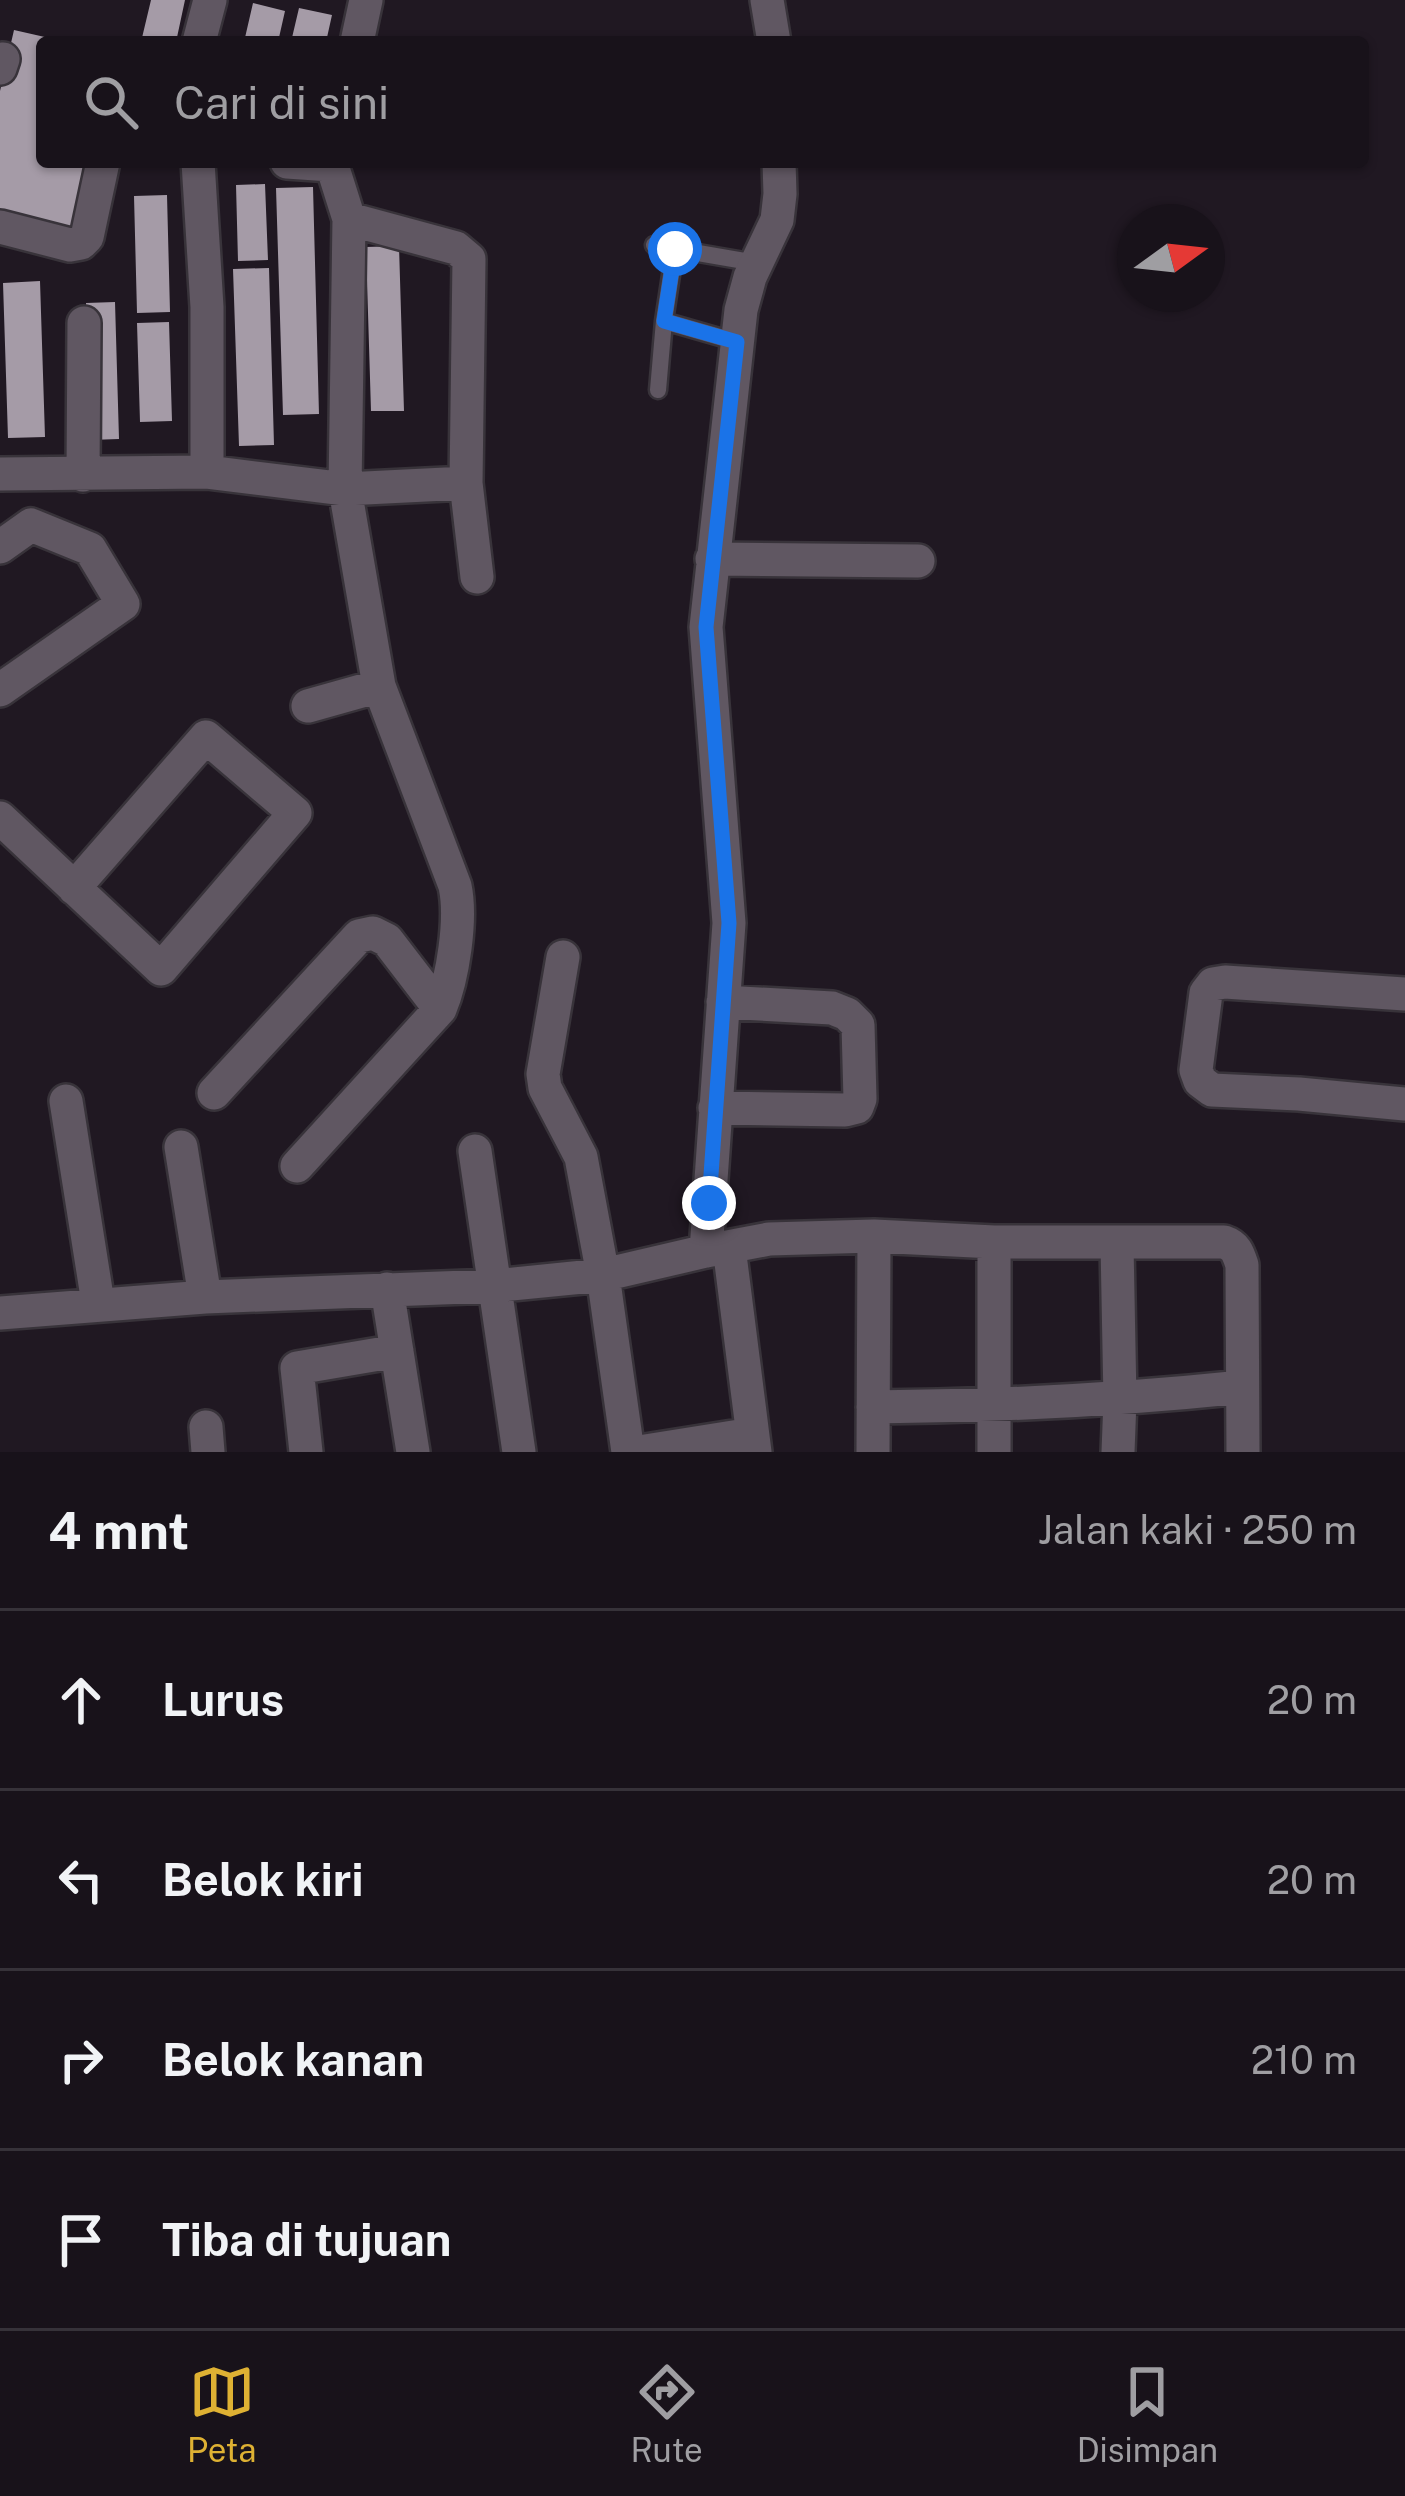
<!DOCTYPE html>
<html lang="id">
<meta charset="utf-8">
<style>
body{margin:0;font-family:"Public Sans",sans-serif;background:#211b23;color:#f1f3f6}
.compass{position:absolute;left:1117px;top:204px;width:108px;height:108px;border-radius:50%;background:#18121a;box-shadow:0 3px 9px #0004;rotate:75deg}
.stop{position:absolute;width:36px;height:36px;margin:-27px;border:9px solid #1a73e8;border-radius:50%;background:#fff}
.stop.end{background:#1a73e8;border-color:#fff;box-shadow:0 3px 12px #0008}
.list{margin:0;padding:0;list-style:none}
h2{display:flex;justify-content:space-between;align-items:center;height:156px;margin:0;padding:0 48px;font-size:51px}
h2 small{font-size:39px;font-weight:400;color:#9f9ea2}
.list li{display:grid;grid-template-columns:78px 1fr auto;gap:36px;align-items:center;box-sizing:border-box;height:180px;padding:0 48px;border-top:3px solid #363239}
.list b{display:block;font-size:45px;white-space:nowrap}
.list em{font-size:39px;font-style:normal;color:#9f9ea2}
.icon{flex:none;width:66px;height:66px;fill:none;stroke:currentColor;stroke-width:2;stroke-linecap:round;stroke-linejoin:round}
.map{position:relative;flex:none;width:1405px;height:1452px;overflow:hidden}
.search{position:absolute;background:#18121a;box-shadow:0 3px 9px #0004;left:36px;right:36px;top:36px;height:132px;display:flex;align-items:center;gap:30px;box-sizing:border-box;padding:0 42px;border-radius:12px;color:#9f9ea2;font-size:45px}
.sheet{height:876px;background:#18121a}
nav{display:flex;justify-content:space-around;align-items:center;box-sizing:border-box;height:168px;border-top:3px solid #363239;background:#18121a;font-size:33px;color:#9f9ea2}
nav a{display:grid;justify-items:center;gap:6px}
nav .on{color:#deb133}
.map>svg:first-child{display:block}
.building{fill:#a59ba7}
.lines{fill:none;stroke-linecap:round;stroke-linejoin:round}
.service-casing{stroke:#38333a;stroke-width:21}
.minor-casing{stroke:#38333a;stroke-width:38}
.service{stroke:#605762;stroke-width:16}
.minor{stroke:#605762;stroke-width:33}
.route{stroke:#1a73e8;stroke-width:15}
</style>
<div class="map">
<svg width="1405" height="1452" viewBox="0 0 1405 1452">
<rect width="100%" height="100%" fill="#201822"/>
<path class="building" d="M151,0H185L176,42H141Z
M253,3L285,11L278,42H244Z
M299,8L332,15L326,42H291Z
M14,30L58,40L42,42V162H91L75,230L0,212V91Z
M265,184L268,260L238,261L236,185Z
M313,187L319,414L283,415L276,188Z
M167,195L170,312L137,313L134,196Z
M399,246L404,411H371L366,247Z
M269,268L274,445L239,446L233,269Z
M40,281L45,437L8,438L3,283Z
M115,302L119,439L90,440L86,303Z
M169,322L172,421L140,422L137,323Z"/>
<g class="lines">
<g class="service-casing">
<path id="service" d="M654,245L675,249
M664,321L675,249L756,263
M658,390L664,321L737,342"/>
</g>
<g class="minor-casing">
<path id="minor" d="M767,0L774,42
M199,42L210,0
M357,42L366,0
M0,68L3,59
M198,162L207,307V472
M287,162L331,165
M349,219L456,248L469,259L466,483L477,577
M0,227L70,245L81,243L87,237L103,162
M0,474L207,472L345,489L466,483
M83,475L84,323
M0,547L31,525L90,549L123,604L0,690
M712,559L918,561
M308,706L379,686
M0,818L161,969L295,813L206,737L74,888
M563,957L543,1074L545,1088L581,1157L603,1275L628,1452
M1405,994L1225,982L1213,984L1206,993L1196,1070L1200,1081L1212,1090L1299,1094L1405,1104
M214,1093L359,936L373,933L387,940L440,1009
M66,1101L98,1303
M715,1108L845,1110L857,1107L860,1099L858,1025L847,1014L832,1008L723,1002
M181,1147L205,1297
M475,1151L519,1452
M297,1166L440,1009C453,978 462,919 455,886L379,686L345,489L349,219L331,162
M994,1242V1452
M1117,1244L1120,1400L1118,1452
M729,1247L755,1452
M706,1251L729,923L706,627L741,310L750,277L777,220L780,194L779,162
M387,1289L413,1452
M0,1313L205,1297L493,1286L603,1275L706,1251L769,1239L874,1236L994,1242H1224C1236,1246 1238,1253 1242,1265L1243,1452
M873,1407C998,1406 1118,1400 1242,1387
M206,1427L208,1452
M306,1452L297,1368L397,1351
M639,1452L752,1434
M873,1452L874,1236"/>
</g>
<use href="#service" class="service"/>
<use href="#minor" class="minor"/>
</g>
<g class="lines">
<path class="route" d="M675,249L664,321L737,342L706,627L729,923L709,1203"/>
</g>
</svg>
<svg class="compass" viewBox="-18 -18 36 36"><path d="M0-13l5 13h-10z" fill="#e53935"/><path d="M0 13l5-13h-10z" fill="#9f9ea2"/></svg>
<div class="stop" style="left:675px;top:249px"></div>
<div class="stop end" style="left:709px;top:1203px"></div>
<div class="search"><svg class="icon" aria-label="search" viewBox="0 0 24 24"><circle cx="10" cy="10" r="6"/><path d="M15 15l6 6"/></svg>Cari di sini</div>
</div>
<section class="sheet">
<h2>4 mnt<small>Jalan kaki · 250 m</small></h2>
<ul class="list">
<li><svg class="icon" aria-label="ahead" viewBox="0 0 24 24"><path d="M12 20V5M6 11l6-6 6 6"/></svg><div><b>Lurus</b></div><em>20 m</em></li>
<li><svg class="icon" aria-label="left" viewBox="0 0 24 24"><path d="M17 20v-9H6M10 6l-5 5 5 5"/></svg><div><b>Belok kiri</b></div><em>20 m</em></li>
<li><svg class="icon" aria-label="right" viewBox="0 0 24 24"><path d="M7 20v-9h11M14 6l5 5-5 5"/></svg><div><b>Belok kanan</b></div><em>210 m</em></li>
<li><svg class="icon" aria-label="arrive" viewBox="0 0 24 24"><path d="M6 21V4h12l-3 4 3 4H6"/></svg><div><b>Tiba di tujuan</b></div></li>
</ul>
</section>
<nav>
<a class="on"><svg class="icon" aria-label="map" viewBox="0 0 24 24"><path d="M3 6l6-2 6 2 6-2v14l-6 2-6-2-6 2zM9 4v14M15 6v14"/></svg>Peta</a>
<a><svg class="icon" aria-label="directions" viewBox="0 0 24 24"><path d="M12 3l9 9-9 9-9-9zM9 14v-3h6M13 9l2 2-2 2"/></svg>Rute</a>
<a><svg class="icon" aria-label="saved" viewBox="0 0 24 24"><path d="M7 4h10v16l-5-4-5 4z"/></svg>Disimpan</a>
</nav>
